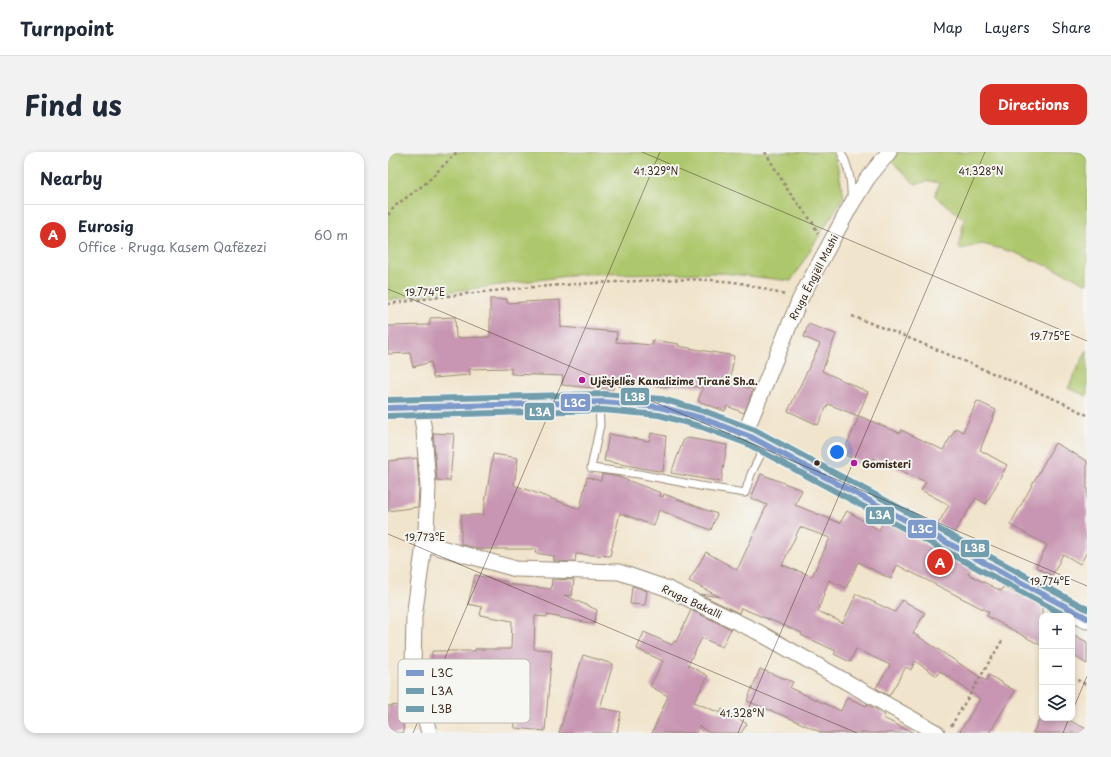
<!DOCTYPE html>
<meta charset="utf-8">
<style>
body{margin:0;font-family:"Playpen Sans",sans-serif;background:#f2f2f3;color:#1f2937}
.controls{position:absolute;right:12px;bottom:12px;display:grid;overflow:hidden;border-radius:8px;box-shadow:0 2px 6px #0003}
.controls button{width:36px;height:36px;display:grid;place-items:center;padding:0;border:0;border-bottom:1px solid #e0e1e3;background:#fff;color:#1f2937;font:20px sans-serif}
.you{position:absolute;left:449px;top:300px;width:14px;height:14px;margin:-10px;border:3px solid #fff;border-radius:50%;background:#1a73e8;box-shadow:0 0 0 6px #1a73e833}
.badge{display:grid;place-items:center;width:26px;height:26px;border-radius:50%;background:#d93025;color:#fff;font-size:13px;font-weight:700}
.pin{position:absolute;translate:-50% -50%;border:2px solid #fff;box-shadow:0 1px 4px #0006}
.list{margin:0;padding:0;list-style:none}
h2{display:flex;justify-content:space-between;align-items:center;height:52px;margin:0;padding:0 16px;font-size:17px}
h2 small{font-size:13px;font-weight:400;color:#747a83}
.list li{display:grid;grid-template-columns:26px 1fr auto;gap:12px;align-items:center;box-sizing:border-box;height:60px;padding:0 16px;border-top:1px solid #e0e1e3}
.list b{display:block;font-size:15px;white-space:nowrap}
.list p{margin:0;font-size:13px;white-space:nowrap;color:#747a83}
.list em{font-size:13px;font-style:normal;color:#747a83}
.icon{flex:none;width:22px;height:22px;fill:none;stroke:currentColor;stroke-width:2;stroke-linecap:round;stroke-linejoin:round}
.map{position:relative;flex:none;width:699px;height:581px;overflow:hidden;border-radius:12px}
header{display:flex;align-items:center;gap:24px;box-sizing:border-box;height:56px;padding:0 20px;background:#fff;border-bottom:1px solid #e0e1e3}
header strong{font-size:19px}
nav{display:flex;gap:22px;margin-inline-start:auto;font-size:14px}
.intro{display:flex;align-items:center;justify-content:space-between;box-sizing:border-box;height:96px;padding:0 24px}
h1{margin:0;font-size:28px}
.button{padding:10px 18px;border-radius:12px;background:#d93025;color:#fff;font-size:14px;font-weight:700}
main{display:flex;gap:24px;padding:0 24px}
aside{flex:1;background:#fff;border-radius:12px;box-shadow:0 2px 6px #0003}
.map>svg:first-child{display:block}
.green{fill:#adc76c;stroke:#747845}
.building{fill:#c896b2;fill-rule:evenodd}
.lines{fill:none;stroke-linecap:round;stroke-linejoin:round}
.service-casing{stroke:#968775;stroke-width:9}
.minor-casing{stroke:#968775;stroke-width:17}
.secondary-casing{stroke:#968775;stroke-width:23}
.path{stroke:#968775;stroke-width:2.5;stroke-dasharray:3 3;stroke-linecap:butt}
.service{stroke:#fff;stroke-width:7}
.minor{stroke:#fff;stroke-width:15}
.secondary{stroke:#fff;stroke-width:21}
.bus-1-casing{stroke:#f6f6f2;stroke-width:9}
.bus-2-casing{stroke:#f6f6f2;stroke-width:9}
.bus-3-casing{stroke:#f6f6f2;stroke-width:9}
.bus-1{stroke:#7e9aca;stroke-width:6}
.bus-2{stroke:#719dac;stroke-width:6}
.bus-3{stroke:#719dac;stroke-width:6}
.ticks{fill:none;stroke:#3b2a1e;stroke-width:1;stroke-opacity:0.45}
.poi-dot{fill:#b5179e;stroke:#f6f6f2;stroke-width:1.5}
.bus-dot{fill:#3b2a1e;stroke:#f6f6f2;stroke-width:1.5}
.labels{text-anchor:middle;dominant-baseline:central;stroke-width:4;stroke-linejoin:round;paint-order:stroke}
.street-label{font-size:10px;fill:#3b2a1e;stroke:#f6f6f2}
.poi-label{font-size:10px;font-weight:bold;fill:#3b2a1e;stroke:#f6f6f2;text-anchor:start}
.key{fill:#f6f6f2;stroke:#beb9b2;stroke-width:1}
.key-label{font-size:11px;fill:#3b2a1e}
.ticks-label{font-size:10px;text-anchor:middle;fill:#3b2a1e;stroke:#f6f6f2;stroke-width:4;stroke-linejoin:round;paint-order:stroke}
.line-badge{stroke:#f6f6f2;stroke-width:1.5}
.badge-label{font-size:11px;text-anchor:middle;font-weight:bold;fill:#fff}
</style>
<header>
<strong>Turnpoint</strong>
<nav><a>Map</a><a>Layers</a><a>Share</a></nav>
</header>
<div class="intro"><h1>Find us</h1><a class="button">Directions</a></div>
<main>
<aside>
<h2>Nearby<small></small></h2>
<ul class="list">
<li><span class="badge">A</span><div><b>Eurosig</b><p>Office · Rruga Kasem Qafëzezi</p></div><em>60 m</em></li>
</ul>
</aside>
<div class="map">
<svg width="699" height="581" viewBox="0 0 699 581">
<rect width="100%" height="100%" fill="#f6f6f2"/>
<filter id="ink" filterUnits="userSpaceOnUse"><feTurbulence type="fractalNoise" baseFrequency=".025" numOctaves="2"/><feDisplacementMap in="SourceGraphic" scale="8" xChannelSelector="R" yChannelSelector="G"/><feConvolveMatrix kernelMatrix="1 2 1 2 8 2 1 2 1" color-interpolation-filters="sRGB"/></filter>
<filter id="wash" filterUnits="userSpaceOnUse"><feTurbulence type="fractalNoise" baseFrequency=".012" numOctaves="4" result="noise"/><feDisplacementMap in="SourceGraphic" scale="16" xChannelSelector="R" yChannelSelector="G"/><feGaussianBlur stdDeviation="0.9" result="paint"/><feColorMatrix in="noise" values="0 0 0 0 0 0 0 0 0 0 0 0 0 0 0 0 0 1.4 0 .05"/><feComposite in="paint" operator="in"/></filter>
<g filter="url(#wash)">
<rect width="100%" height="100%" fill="#f1e4cc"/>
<path class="green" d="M0,0H443L448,8L456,44L403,129L335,121L194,122L0,148Z
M510,0H699V132L684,124L625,100L594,92L573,97L571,95L576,67L547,44L551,31L541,29L527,32L503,9Z
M699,198V244L680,236Z"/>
<g id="blocks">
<path class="building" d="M102,147H119V151L172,148L173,175L229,180L228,190L264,193L265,188L291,192L290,194L346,204L342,229L365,238L356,261L339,254L337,259L310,249L315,235L283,233L282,235L225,229V238L174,233L175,224L123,222V216L81,217L82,223L45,226L43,210L25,215L22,201L0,202V174L42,173V166L67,165L68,186L102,185Z
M420,172L448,182L434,219L480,240L470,264L440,252L430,273L400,259L432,192L416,185Z
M589,249L608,258L592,298L619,313L598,352L588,346L566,381L550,372L561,353L533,338L538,330L486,306L483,314L455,302L471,264L512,281L513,278L555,298L568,276L575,280Z
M45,281L66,282L62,329L49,328Z
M263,281L278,284L275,320L216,309L221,282L261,289Z
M300,286L339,293L333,330L283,321L296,287H300Z
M667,291L699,309V400L692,412L675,402L664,424L648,415L659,393L622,373Z
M105,302L130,306L126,333L192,357L199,325L213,329L214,322L231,325L273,341L272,344L275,345L276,342L329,362L323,378L271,358L266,374L232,361L222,404L188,402L187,410L166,409V404L147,401L148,397H90L73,392V363H95Z
M29,306L31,335L30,355L0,359V309Z
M373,322L414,338L407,353L452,371L459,359L491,378L495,370L583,417L580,422L613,439L615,435L654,455V494L599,464L601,460L509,413L503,427L470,410L458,436L441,428L430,459L455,471L468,442L507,460L514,448L537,461L525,481L598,529L601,523L627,539L601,581H571L592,547L552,519L549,524L527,509L523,518L518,515L501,544L488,536L502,513L468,497L462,510L446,502L448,499L413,483L414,481L353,456L351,461L312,442L332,445L301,429L318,400L349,418L379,353L363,346ZM412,375L442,386L424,424L394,413Z
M87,423L118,430L117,432L163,437L164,427L186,428L184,444L176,443L209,458L206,472L159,463V465L147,464L146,497L164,498L157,579L127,576L126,562L116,561L118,528H75V532L43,531L44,499H87V497H123L124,469L92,463L94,455L80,452Z
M244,434L259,439L257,453L242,452Z
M303,458L343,477L334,495L314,486L300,513L320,524L306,550L332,561L334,557L359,572L353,581H322L311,574L308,581H264L280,544L262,534L275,509L249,497L256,480L284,493L286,489L288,490Z
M684,482L699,490V512L684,503Z
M195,503L225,512L212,556L233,560L229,581H171Z
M372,517L405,530L402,536L453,559L459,545L478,554L479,552L497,563L495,566L526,581H434L404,567L359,549Z
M13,553L16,581H0V554Z
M652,566H676L699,577V581H645Z"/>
</g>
</g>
<g filter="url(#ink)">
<use href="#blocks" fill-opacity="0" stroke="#968775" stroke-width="1"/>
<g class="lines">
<g class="service-casing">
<path id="service" d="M453,0C461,15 464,30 463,47
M211,252L212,273L203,316L251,322L312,334L357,341L363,322L377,294"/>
</g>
<g class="minor-casing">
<path id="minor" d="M32,256L36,278L40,335L38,378L26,465L25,515L41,581
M357,281L412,147L463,53L479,27L501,0
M36,391L128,417L231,420L278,436L370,480L549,581"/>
</g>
<g class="secondary-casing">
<path id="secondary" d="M0,256L215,250L272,255L316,267L363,285L699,466"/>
</g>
<path class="path" d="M377,0L401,40L425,71L430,82
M0,63L7,54L38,31L69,0
M0,152C76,141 152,133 229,130C270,128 312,125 353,131C367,134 382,139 397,143
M464,164L516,184L671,249L699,263
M684,525L699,533
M563,574L615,487"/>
<use href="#service" class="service"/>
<use href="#minor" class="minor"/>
<use href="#secondary" class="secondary"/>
<g class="bus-1-casing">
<path id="bus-1" d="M0,256L215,250L272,255L316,267L363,285L699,466"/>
</g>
<g class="bus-2-casing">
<path id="bus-2" d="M0,264L215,258L271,263L314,275L360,292L678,464"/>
</g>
<g class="bus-3-casing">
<path id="bus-3" d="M0,248L216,242L274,247L319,260L367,278L699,457"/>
</g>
<use href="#bus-1" class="bus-1"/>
<use href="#bus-2" class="bus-2"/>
<use href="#bus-3" class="bus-3"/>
</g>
</g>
<path class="ticks" d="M254,0L699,189M0,137L699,434M0,382L469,581M684,560L699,524M25,581L272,0M350,581L597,0M675,581L681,566"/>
<g class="poi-dot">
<circle cx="194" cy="228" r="4"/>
<circle cx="466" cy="311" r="4"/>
</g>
<circle class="bus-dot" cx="429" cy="311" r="3.5"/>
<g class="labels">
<g class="street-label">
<text transform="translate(425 125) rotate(-63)">Rruga Ëngjëll Mashi</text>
<text transform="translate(304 449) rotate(25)">Rruga Bakalli</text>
</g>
<g class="poi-label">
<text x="202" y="228">Ujësjellës Kanalizime Tiranë Sh.a.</text>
<text x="474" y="311">Gomisteri</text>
</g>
</g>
<rect x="10" y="507" width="132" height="64" rx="6" class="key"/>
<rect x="18" y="518" width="18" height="6" fill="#7e9aca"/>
<rect x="18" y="536" width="18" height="6" fill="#719dac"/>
<rect x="18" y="554" width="18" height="6" fill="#719dac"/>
<g class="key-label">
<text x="43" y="525">L3C</text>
<text x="43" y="543">L3A</text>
<text x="43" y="561">L3B</text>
</g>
<g class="ticks-label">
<text x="268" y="23">41.329°N</text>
<text x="593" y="23">41.328°N</text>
<text x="37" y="144">19.774°E</text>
<text x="662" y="188">19.775°E</text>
<text x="37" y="389">19.773°E</text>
<text x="662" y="433">19.774°E</text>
<text x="354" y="565">41.328°N</text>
</g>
<g class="line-badge">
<rect x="232" y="235" width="30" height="19" rx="4" fill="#719dac"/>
<rect x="172" y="241" width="31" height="19" rx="4" fill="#7e9aca"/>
<rect x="136" y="250" width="31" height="19" rx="4" fill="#719dac"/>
<rect x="477" y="354" width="30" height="19" rx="4" fill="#719dac"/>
<rect x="519" y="367" width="30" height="20" rx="4" fill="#7e9aca"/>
<rect x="572" y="387" width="30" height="19" rx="4" fill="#719dac"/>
</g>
<g class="badge-label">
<text x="247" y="249">L3B</text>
<text x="187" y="255">L3C</text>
<text x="152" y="264">L3A</text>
<text x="492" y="367">L3A</text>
<text x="534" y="381">L3C</text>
<text x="587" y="400">L3B</text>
</g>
</svg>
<div class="controls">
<button>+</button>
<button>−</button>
<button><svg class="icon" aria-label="layers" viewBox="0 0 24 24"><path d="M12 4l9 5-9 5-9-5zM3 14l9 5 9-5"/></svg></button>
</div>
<div class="you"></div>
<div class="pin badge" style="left:552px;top:410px">A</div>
</div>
</main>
